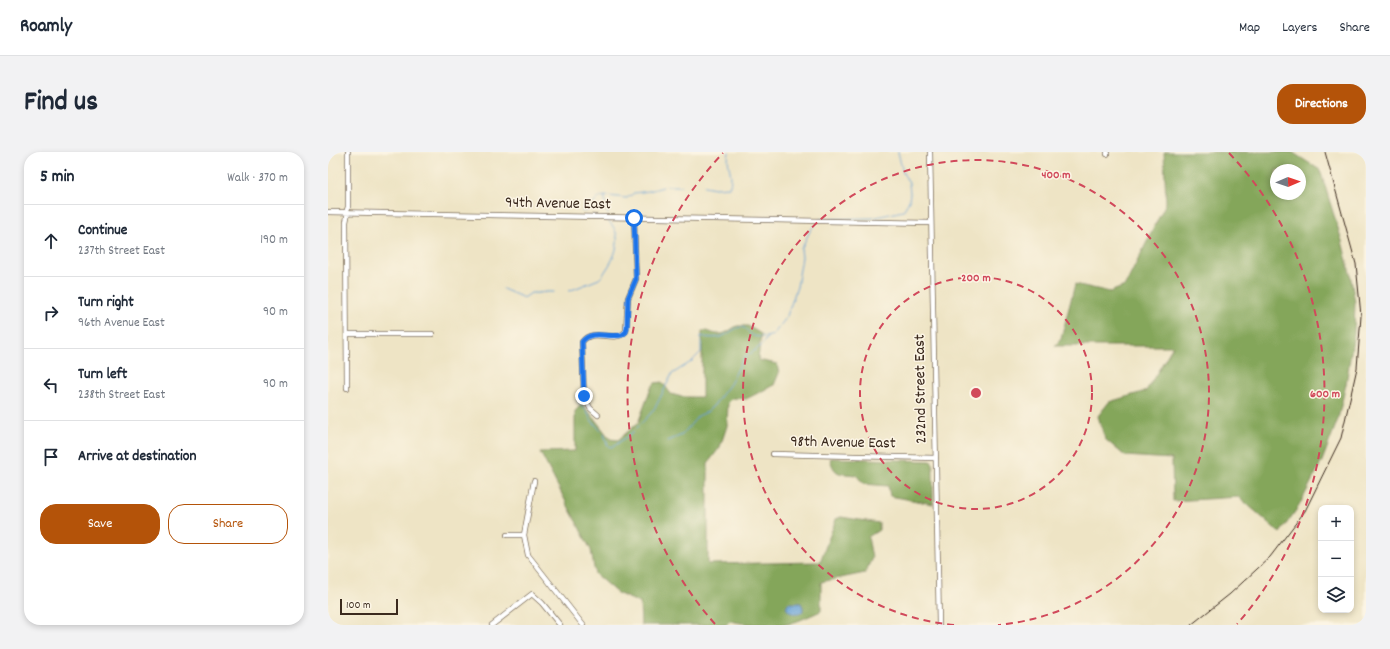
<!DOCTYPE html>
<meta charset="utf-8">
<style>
body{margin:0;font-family:Dekko,sans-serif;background:#f2f2f3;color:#1f2937}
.controls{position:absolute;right:12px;bottom:12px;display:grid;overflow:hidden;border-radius:8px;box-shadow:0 2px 6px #0003}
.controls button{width:36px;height:36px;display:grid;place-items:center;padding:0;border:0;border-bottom:1px solid #e0e1e3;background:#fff;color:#1f2937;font:20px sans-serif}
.compass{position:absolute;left:942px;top:12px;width:36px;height:36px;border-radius:50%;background:#fff;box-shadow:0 2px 6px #0003;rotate:88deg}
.scale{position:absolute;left:12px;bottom:10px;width:58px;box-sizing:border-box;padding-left:4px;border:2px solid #3b2a1e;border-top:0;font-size:11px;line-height:14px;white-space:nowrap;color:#3b2a1e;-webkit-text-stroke:3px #fcf5e5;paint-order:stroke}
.stop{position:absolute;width:12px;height:12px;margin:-9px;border:3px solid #1a73e8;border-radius:50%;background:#fff}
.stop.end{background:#1a73e8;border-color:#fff;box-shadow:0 1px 4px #0008}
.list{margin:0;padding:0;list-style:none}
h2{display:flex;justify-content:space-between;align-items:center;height:52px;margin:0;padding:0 16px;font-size:17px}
h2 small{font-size:13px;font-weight:400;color:#747a83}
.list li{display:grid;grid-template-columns:26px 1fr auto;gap:12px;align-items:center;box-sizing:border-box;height:72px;padding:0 16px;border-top:1px solid #e0e1e3}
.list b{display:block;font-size:15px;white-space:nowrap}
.list p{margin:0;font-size:13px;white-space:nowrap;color:#747a83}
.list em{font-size:13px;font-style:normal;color:#747a83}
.actions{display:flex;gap:8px;padding:12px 16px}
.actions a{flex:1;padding:9px 0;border:1px solid #b45309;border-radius:16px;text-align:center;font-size:14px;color:#b45309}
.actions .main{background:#b45309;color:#fff}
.icon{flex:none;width:22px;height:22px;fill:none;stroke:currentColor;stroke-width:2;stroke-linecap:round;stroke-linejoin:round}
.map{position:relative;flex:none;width:1038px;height:473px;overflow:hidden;border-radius:16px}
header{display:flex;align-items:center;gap:24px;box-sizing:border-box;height:56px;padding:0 20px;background:#fff;border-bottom:1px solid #e0e1e3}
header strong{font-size:19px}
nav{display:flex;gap:22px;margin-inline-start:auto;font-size:14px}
.intro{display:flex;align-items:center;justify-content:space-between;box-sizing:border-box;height:96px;padding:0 24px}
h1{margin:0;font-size:28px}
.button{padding:10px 18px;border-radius:16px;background:#b45309;color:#fff;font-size:14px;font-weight:700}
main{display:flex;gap:24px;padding:0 24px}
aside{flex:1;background:#fff;border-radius:16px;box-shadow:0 2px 6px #0003}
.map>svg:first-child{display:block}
.forest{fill:#84a65a;stroke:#60683c;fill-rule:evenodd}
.water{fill:#66a1d6;stroke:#50667a}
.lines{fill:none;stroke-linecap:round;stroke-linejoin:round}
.stream{stroke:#66a1d6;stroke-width:1}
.minor-casing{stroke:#7a6b58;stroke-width:6}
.minor{stroke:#fff;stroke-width:4.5}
.rail{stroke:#3b2a1e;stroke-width:1}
.route{stroke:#1a73e8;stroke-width:5}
.ring{fill:none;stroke:#d1495b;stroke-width:2;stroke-dasharray:7 5}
.labels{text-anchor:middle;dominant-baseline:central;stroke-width:3;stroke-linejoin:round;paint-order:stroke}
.street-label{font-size:16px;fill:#3b2a1e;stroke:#fcf5e5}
.centre{fill:#d1495b;stroke:#fcf5e5;stroke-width:2}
.ring-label{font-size:12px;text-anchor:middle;font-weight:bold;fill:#d1495b;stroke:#fcf5e5;stroke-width:3;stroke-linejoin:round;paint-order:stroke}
</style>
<header>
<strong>Roamly</strong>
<nav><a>Map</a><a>Layers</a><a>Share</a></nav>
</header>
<div class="intro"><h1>Find us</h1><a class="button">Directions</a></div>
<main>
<aside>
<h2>5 min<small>Walk · 370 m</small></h2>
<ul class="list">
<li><svg class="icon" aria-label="ahead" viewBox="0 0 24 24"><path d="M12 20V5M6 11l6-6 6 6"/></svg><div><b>Continue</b><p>237th Street East</p></div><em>190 m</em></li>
<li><svg class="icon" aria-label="right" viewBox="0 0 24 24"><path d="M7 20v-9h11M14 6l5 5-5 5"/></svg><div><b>Turn right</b><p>96th Avenue East</p></div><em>90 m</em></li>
<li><svg class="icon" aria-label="left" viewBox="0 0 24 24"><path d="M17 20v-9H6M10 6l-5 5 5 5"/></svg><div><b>Turn left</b><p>238th Street East</p></div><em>90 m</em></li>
<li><svg class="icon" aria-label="arrive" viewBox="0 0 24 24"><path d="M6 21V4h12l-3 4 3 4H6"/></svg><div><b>Arrive at destination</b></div></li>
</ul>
<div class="actions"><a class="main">Save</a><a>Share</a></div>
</aside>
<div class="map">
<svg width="1038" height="473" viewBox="0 0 1038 473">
<rect width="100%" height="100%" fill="#fcf5e5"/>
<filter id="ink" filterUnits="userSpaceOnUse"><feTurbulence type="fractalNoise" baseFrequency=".025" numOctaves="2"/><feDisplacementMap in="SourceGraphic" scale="8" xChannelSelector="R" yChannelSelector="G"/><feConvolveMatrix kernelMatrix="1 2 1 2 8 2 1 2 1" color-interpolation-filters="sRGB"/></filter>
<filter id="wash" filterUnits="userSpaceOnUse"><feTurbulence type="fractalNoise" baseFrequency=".012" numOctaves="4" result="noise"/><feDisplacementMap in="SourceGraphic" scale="16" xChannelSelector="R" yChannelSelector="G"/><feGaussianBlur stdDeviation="0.9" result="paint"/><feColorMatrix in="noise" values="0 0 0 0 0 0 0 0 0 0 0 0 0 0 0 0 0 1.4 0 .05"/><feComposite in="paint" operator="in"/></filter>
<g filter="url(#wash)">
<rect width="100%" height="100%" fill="#eee4c5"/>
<path class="forest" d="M836,0H964L992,18L1014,89L1022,121L1027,150L1026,181L1018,232L1010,267L994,309L971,354L952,381L911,345L845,349L844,307L797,304L777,287L770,264L781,250L818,239L845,194H727L733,187L747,132L782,140L797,134L838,51ZM948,18H972V42H948Z
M409,174H420L433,182L430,208L449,212L451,221L446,233L418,247L405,246L400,251L399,274L392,295L380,311V412L492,410L508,367L513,365L551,371V378L540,385L544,406L537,421L493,430V459C481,464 468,471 455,473C437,473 418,473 402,469L398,473H313L312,451L289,441L267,422L263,398L212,300L247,299V259L254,252L262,261L282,287L290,288L310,271L323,236L327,231L334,230L343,242L354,245H374V179C381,178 384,182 390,182C397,183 403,177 409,174Z
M504,306L603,309L605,312V352L562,344L560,334L536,332L528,323C511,321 507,324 502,307Z"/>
<path class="water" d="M460,451H473L475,455V459C470,465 462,462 458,456Z"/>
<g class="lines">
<path class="stream" d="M339,34H354
M376,34L387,36L401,35C407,23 397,13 401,0
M277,44V54L280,62
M254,59H258L264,56C265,54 265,52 267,50C273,40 289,46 299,46L306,41L321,39L335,35
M492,67L544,66L575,59L581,49L582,41L581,31L575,21L570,0
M175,137L196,146L203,141C211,142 218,139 226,140
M241,139L271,127C275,124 277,119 280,115C287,104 293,89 286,76C284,73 282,71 280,68
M459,164L469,135L474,105L473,97L483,77L487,73
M249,248L252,253L258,258L264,269L276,282L280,294L285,295L306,279L323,261L328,254L344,222L363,210L373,200V184C380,186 390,187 397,183C403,180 408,175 414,175C419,176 420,181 424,183C429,186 434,184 439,185
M340,289L354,283L370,264L379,260L387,252L402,232L415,207L434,193L439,185L445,183L458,166"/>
</g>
</g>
<g filter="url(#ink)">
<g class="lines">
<g class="minor-casing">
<path id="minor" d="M602,0L611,473
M779,0V2
M0,60L603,71
M18,61L20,55V0
M20,182H104
M19,236L18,70L20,60
M270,263L262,256L256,244L254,190C265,174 287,193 298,179L300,146L308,127L306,66
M445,302L608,306
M206,329L196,383L200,403L255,473
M179,383H196
M164,473L204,442L214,451L232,473"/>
</g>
<use href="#minor" class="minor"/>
<path class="rail" d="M863,473L902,442L942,405L977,359L1013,286L1029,216L1033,164L1028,112L997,0"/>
</g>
</g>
<g class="lines" filter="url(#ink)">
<path class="route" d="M256,244L254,190C263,177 280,186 294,183L298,180L299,176L300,146L308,127L306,66"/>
</g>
<g class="ring">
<circle cx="648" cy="241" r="116"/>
<path d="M626 473A233 233 0 1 1 670 473"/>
<path d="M387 472A349 349 0 0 1 395 1M901 1A349 349 0 0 1 909 472"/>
</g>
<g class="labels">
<g class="street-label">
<text transform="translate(230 52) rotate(1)">94th Avenue East</text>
<text transform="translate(593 237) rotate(-91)">232nd Street East</text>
<text transform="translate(515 291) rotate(1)">98th Avenue East</text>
</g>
</g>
<circle cx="648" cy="241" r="6" class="centre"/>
<g class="ring-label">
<text x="728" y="26">400 m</text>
<text x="648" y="129">200 m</text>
<text x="997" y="245">600 m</text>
</g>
</svg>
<div class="controls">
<button>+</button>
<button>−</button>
<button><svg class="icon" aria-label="layers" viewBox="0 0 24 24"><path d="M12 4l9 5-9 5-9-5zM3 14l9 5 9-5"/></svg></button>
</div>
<svg class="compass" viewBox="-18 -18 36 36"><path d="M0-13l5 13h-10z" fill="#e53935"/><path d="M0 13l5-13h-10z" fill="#747a83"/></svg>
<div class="scale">100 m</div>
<div class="stop" style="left:306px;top:66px"></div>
<div class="stop end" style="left:256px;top:244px"></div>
</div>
</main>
